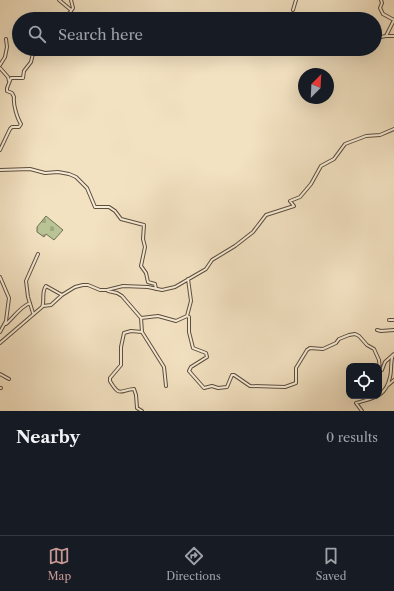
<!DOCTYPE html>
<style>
body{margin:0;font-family:"Libre Caslon Text",serif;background:#242831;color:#f1f3f6}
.controls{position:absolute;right:12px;bottom:12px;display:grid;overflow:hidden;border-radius:8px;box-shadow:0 4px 16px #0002}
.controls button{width:36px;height:36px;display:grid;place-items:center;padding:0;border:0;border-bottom:1px solid #363941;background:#171b24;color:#f1f3f6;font:20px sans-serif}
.compass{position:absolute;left:298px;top:68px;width:36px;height:36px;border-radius:50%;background:#171b24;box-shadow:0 4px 16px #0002;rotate:24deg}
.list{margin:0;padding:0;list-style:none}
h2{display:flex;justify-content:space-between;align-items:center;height:52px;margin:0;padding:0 16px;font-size:17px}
h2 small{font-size:13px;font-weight:400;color:#9ea1a6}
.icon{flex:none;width:22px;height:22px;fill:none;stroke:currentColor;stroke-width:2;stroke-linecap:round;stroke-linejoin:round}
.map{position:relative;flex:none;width:394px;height:411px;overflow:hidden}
.search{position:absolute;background:#171b24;box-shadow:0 4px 16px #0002;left:12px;right:12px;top:12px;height:44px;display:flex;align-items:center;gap:10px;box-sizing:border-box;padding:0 14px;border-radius:22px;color:#9ea1a6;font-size:15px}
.sheet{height:124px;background:#171b24}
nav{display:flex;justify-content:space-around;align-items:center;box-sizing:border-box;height:56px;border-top:1px solid #363941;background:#171b24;font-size:11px;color:#9ea1a6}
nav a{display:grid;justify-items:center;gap:2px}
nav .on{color:#c59692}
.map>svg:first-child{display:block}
.cemetery{fill:url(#cemetery-stones);stroke:#727054}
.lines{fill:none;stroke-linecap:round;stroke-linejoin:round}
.minor-casing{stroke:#5d4e3e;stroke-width:4}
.minor{stroke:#f7ecd7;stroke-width:2}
</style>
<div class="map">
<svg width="394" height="411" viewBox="0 0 394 411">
<defs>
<pattern id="cemetery-stones" width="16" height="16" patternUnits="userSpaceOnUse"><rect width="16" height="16" fill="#b9c495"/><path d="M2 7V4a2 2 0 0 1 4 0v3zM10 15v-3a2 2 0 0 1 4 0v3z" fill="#9fa87f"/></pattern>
</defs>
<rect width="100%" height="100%" fill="#f3e2c2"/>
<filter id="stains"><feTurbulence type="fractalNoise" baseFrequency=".005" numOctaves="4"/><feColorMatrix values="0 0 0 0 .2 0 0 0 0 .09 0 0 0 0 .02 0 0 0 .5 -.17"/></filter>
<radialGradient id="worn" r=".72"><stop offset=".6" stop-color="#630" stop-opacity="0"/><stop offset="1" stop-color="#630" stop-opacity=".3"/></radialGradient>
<path class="cemetery" d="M46,216L63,230L54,240L46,234L44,237L37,232V227Z"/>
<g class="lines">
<g class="minor-casing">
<path id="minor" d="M59,0L71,10
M381,0L382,3L380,8L383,14L394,20
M293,10L296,0
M67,19L66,18L73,8L71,0
M386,36L394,20
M375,38L386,36H394
M0,65L5,57L7,47L6,39
M0,68L8,77L9,81
M0,150L10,129L12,127H19L21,124C17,118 13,104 14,97L12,93L7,91V88L11,78H23L24,71L31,62L34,49
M0,170L30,169L45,173L58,172L69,174L76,177L87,188L95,207H109L115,211L121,219L144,225L143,239L145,247L141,266L146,273L148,282L155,284L156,289
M0,277L9,298L6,321L0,332
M108,291L117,293L122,296L141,318L158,316L176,321L187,316L189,317V332L193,348L206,353L207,357L191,367L189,371L204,388L212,386L218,388L227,387L232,375H234L250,386L285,387L296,383V368L307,350L310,348L323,349L336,343L339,339L349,335L355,334L359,336L367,345L374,349L379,360L380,370H382L385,362L394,354
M43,306L51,305L62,295
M33,313L28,297L26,281L38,254
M187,316L191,301L188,279
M141,318L142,332L164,367L166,386
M389,320H394
M6,324C14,317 20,307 30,303
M377,330L381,331L394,330
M0,343L42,307C45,301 41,292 46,286L62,295L75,287L83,285H88L100,290H107L123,286L148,287L162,290L175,287L206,269L212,260L235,246L253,232L266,215L294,206L290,201L300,197L311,184L321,166L334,159L345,144L366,136L380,135L394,129
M0,374L9,379
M387,386L394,380
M0,388H1
M142,411L137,408L136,395L134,389C120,390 120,398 110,381V378L121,365V347L124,333L131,331L142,332
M362,411L356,403C373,398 386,397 390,377C392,370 390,362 393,355"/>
</g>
<use href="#minor" class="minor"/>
</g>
<rect width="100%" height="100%" filter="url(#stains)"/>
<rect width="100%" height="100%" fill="url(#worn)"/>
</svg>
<div class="controls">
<button><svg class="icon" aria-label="locate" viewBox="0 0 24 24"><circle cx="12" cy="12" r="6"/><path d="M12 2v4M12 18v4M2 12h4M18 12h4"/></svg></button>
</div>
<svg class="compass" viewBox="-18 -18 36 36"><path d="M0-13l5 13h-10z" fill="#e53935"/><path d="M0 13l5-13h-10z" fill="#9ea1a6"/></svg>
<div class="search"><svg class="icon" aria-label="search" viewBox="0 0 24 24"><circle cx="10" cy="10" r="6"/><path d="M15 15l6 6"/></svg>Search here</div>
</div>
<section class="sheet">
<h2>Nearby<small>0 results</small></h2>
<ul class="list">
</ul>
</section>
<nav>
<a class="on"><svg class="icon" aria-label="map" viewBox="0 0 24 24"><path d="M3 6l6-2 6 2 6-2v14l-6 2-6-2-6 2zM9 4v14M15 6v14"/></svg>Map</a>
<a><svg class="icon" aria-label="directions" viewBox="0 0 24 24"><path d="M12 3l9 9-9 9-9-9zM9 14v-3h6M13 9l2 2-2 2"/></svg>Directions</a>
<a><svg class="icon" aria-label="saved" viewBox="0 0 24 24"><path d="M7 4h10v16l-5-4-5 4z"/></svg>Saved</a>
</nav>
